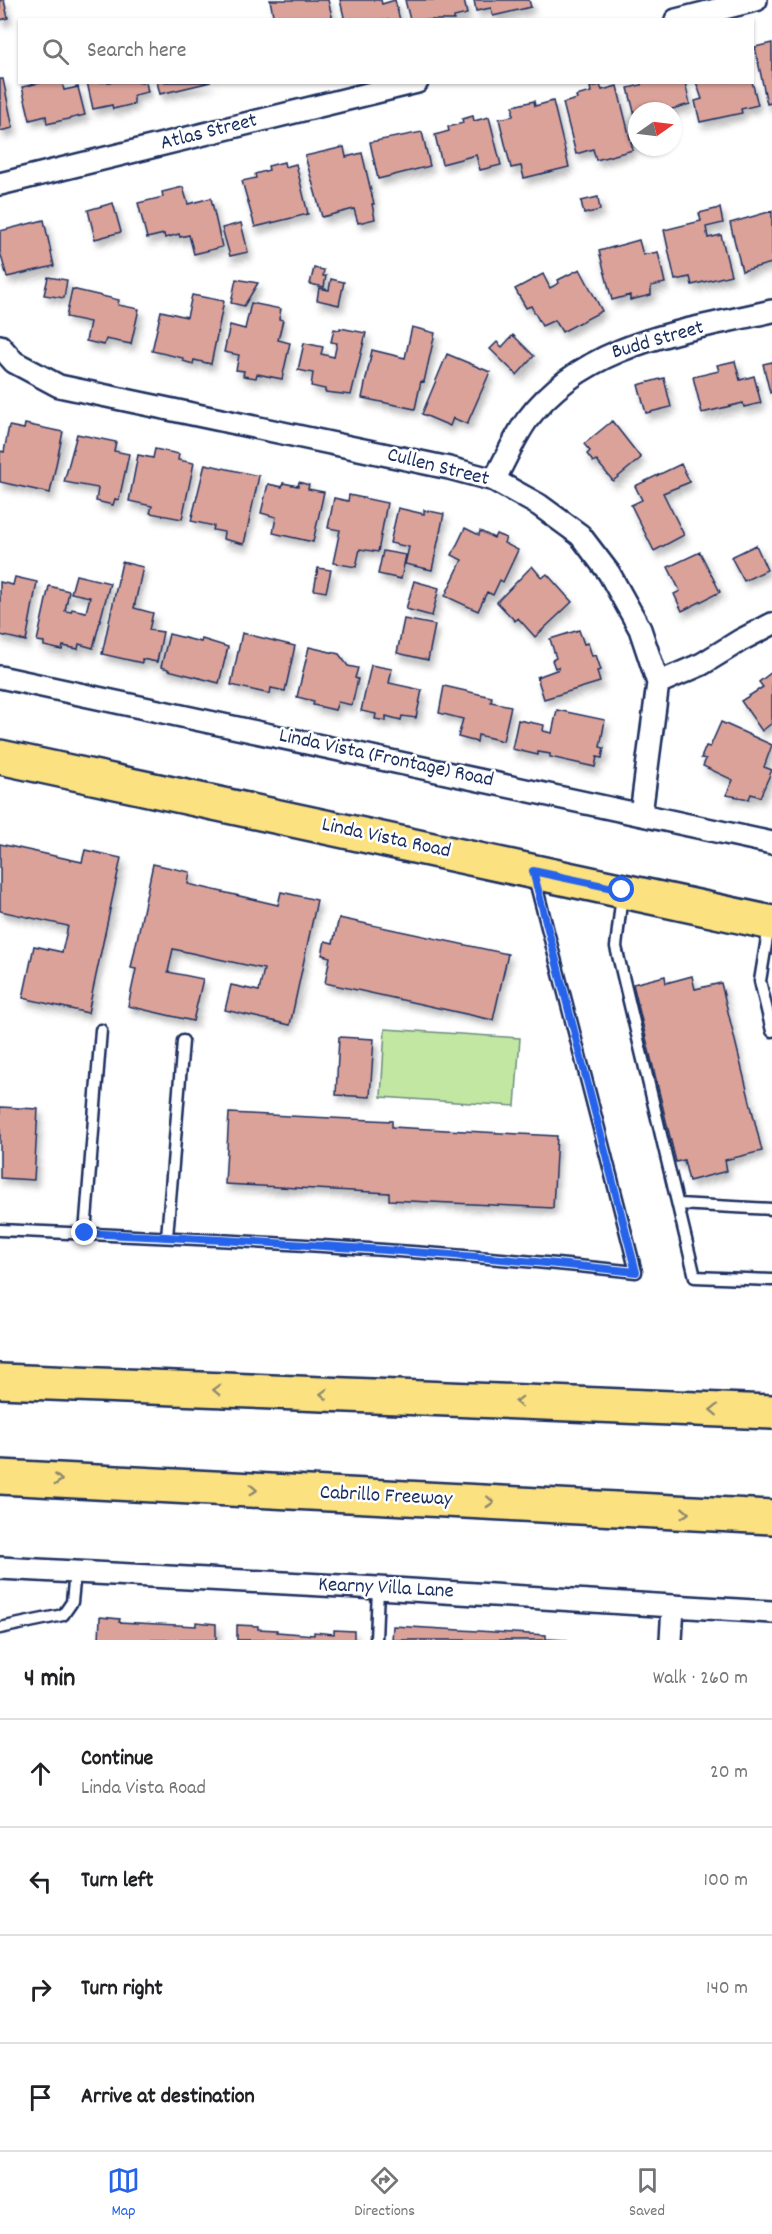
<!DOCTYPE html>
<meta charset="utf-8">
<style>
body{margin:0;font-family:Dekko,sans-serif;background:#f6f6f6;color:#202124}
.compass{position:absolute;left:628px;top:102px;width:54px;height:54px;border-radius:50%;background:#fff;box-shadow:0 2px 4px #0004;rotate:76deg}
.stop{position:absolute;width:18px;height:18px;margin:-14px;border:4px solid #2563eb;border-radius:50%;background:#fff}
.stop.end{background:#2563eb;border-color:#fff;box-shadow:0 2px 6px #0008}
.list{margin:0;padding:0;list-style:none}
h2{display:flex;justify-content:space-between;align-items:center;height:78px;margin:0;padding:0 24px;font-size:26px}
h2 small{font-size:20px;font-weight:400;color:#757577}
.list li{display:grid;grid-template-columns:39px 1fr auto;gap:18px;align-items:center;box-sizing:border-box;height:108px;padding:0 24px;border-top:2px solid #e0e0e0}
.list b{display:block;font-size:22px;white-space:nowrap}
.list p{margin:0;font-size:20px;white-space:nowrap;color:#757577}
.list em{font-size:20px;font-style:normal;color:#757577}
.icon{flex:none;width:33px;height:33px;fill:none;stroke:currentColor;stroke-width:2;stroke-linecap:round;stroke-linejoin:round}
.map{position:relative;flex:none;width:772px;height:1640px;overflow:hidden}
.search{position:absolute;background:#fff;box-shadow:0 2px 4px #0004;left:18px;right:18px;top:18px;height:66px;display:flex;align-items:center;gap:15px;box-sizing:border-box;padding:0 21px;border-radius:0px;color:#757577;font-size:22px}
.sheet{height:510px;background:#fff}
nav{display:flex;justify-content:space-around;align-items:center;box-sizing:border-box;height:84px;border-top:2px solid #e0e0e0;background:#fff;font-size:16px;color:#757577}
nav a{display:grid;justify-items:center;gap:3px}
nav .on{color:#2563eb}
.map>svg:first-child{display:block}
.green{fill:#c1e7a2;stroke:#6e8b80;stroke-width:1.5}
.building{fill:#dba29a;stroke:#1b2f5e;stroke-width:1.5;filter:url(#shadow)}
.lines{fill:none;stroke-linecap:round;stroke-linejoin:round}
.service-casing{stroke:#1b2f5e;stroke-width:15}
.minor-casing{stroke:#1b2f5e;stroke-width:26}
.primary-casing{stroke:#1b2f5e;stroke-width:38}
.motorway-casing{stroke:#1b2f5e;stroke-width:38}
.service{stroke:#fff;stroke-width:10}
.minor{stroke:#fff;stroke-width:21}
.primary{stroke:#fbe180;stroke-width:33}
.motorway{stroke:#fbe180;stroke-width:33}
.oneway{stroke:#8b886f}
.route{stroke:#2563eb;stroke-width:8}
.labels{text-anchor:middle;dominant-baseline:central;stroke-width:5;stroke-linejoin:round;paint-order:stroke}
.street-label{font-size:21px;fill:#1b2f5e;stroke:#fff}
</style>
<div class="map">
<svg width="772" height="1640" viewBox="0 0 772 1640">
<defs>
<filter id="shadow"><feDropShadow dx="3.5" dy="6" stdDeviation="3" flood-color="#0004"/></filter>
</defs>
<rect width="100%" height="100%" fill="#fff"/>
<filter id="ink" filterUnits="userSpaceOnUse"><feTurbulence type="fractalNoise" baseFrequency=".0167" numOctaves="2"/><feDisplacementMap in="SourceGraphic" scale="12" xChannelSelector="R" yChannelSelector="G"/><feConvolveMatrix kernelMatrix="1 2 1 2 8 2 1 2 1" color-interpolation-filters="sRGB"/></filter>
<g filter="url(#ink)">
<path class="green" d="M385,1029L520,1038L515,1106L381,1097Z"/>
<path class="building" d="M0,0H4L8,18L0,20Z
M270,0H328L333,20H274Z
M340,0H381L382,4L395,0L400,20H342L344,17Z
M405,0H464L467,14L454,17V20H410Z
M474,0H529L531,7L493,16L491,8L476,11Z
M772,43V106L771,103L767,104L755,47Z
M0,79H3L13,128L0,131Z
M752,81L758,105L741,109L742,113L700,122L695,101L702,99L696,82Z
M43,82H62L64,90L78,87L85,115L47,124L46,116L30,120L22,87Z
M87,82H146L148,92L134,95V104L113,109L112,105L93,109Z
M157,82H211L160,94Z
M641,82H685L690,104L672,109V111H637L635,116L628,88L641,85Z
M600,85L602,90L617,86L633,150L596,160L593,149L576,154L563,103L577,99L576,96L591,92L590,87Z
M534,101L535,106L553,101L569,167L524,178L521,166L511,168L499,119L513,116V106Z
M473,116L474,121L489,117L501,165L480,170L476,155L442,164L435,135L449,131L448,127L463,123L462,119Z
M422,132L430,166L378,179L370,142Z
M344,147L346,157L362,153L374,204H372L375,219L358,223L354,209L322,217L305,156Z
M284,162L285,167L296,164L308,214L255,227L242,181L256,178L255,174L269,170L268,166Z
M183,187L188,204L211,198L222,247L194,254L189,235L180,237L179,234L165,238L164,234L147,238L138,203L163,197L162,192Z
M598,197L600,210L584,214L581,201Z
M113,203L121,232L95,239L88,210Z
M720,208L723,223L706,227L708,238L721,235L731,275L692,285L690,277L675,280L664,230L701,221L699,213Z
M772,211V263L742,271L730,223Z
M44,220L54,266L7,277L0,252V231Z
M241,223L248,252L230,256L222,228Z
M639,240L643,255L658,252L665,283L651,286V295L630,300V295L612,300L599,251Z
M314,268L324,270L323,276H326L324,287L310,284Z
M580,269L602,311L562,332L555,320L542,326L531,306L526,308L515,289L543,274L550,288L559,283L558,280Z
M48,277L67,280L64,298L44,295Z
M236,279L258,283L244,306L231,303Z
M331,279L344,282L339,305L317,300L319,288L329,290Z
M72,289L119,300L118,305L139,309L131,344L106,339L104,345L86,341L90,322L66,317Z
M192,295L224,301L211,364L194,360L193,364L183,361V358L152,351L161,311L187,317Z
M251,303L281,309L279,319L283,320L278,340L290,343L282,379L257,374L256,378L243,376L244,371L236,370L239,355L224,352L230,325L245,329Z
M412,327L435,333L424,382L421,381L415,409L362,398L372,350L405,358Z
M340,328L366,333L351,395L325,392V389L311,386L313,373L298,370L304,343L323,347L321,354L334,357L337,343L331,342L334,329L340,330Z
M513,335L534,356L517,375L490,349L497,342L502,347Z
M447,354L490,372L467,424L453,418L450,426L422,414Z
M735,361L740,380L754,376L761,403L744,407L743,403L702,413L693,377L719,371L717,365Z
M772,362V392L770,393L763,364Z
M664,378L671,407L646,413L638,385Z
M612,421L641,458L613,481L596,460L593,462L587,454L590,451L584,444Z
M25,424L63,432L50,493L0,482V451L4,452L9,426L24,429Z
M77,434L116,442L114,451L129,454L119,500L115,499L113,505L96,501L98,488L64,482Z
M155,449L179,454L178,460L194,463L182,519L150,513L152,506L129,501L138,455L153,458Z
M205,464L259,476L244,544L223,539L224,532L213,530L214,526L191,521Z
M681,464L690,482L663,493L684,535L654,551L631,505L642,500L635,486Z
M299,482L309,485L308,489L324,492L313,542L273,533L276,517L261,513L268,484L282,487L283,483L298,486Z
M349,495L387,503L378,552L360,549L356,567L333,563L340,530L328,528L334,498L348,501Z
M398,508L424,514V510L444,514L432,570L405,564L409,547L390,543Z
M465,528L479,535L480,531L494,538L496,534L506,538L504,543L518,550L503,582L500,580L493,595L487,592L478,611L445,596L462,560L452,555Z
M756,545L767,570L744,581L731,557Z
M383,551L406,555L401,579L378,574Z
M700,552L720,592L682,611L674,594L680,591L668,567Z
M122,562L143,567L134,608L153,613L149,630L163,632L157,662L142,659V663L102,654Z
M532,566L542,578L547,574L572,602L535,637L518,618L515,621L497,602Z
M318,568L331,570L326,592L314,590Z
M76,575L110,583L93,648L79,644L78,649L63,646L62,650L44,646V642L37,641L49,586L69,591L65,611L71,612L72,609L86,612L90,597L71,593Z
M15,577L37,582L26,641L0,635V582L13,585Z
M414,581L439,588L432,616L406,609Z
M404,619L435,625L428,660L397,653Z
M579,630L584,644L588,643L592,656L596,655L601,670L597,671L600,682L544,699L537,677L559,669L558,667L555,668L552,660L556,658L550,639Z
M242,633L295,646L285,691L271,688L270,694L231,685Z
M169,634L201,642L202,639L228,647L219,683L168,670V669L161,667Z
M309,647L339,654L348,666L358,668L355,678L358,679L352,705L338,702L335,710L313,705L314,701L297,697Z
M371,665L392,669L389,683L422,690L416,718L402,716L401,720L386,716V721L375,719L376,714L361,711Z
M772,672V723L762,731L741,701L763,687L759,682Z
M444,686L492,697L491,702L511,706L503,741L478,735L477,742L458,737L463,719L439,713Z
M557,710L605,720L600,747L604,748L602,758L597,757L595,767L550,757V754L538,752V755L512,749L518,720L544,725L543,731L552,733Z
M721,722L772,745L764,767L772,770L760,797L751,794L749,799L726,795L733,780L703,766L706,759L701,758L706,746L710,747Z
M0,844L82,862L85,850L121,858L88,1013L23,998L34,946L62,952L68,926L0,911Z
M153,864L190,872L188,884L278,905L281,892L317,900L290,1025L225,1010L231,985L259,991L264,969L173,949L168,972L203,979L193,1021L128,1006L136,969L131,968Z
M339,918L508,954L493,1020L325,983L330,957L322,955L325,941L333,943Z
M665,976L666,983L692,976L695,989L721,983L762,1151L725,1160L727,1171L689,1181L684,1160L676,1162L633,984Z
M339,1037L374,1039L370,1097L336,1095Z
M0,1107L38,1109L34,1180L0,1178Z
M229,1113L392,1121V1127L557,1136L553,1208L389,1200V1193L225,1184Z
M100,1617L120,1619L119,1622L196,1626V1622L216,1624V1640H99Z
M237,1625L258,1626V1629L277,1630V1632L314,1635V1632L334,1634V1630L354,1631V1640H237Z
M393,1626L546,1635V1639L568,1640H392Z"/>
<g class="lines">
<g class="service-casing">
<path id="service" d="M622,894L616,947L695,1277L772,1280
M769,926L760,981L772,1031
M678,1204L772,1209
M0,1230C212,1239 425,1249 636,1272L534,877
M85,1233L101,1030
M167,1237L183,1041
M0,1628L63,1615L72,1602L75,1572
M376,1640L378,1588"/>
</g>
<g class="minor-casing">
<path id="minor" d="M676,20L756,0
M0,184L417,82
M0,346L14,362L59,386L449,468L494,480L539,505L580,535L609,573L640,629L658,683L641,814
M494,480C505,461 514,438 527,420C587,341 683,332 772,311
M0,677L772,843
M658,683L702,664L741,640L772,624
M0,1568L378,1588L772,1612
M671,1640L673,1606"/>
</g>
<g class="primary-casing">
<path id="primary" d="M0,757L772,923"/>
</g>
<g class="motorway-casing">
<path id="motorway" d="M0,1381L772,1412
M0,1477L772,1517"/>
</g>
<use href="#service" class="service"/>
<use href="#minor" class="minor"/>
<use href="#primary" class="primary"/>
<use href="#motorway" class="motorway"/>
</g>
<defs><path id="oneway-chevron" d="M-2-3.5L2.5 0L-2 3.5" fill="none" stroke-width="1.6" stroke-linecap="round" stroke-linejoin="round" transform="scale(1.5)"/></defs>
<g class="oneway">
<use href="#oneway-chevron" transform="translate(217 1390) rotate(-178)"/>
<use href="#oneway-chevron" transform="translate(324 1394) rotate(-178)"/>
<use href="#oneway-chevron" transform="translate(519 1402) rotate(-178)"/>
<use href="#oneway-chevron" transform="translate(714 1410) rotate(-178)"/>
<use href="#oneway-chevron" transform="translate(58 1480) rotate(3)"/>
<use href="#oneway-chevron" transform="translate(253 1490) rotate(3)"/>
<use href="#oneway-chevron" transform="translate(490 1502) rotate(3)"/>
<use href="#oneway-chevron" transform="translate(685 1513) rotate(3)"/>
</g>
</g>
<g class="lines" filter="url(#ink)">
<path class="route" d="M85,1233C269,1242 453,1252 636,1272L533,871L622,890"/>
</g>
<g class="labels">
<g class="street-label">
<text transform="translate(209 133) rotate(-14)">Atlas Street</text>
<text transform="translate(658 341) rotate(-16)">Budd Street</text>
<text transform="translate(438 468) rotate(14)">Cullen Street</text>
<text transform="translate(386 759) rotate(12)">Linda Vista (Frontage) Road</text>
<text transform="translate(386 839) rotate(12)">Linda Vista Road</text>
<text transform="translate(386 1497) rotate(3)">Cabrillo Freeway</text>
<text transform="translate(386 1589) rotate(3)">Kearny Villa Lane</text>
</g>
</g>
</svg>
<svg class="compass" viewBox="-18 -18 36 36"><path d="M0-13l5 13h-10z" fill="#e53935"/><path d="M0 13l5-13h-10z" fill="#757577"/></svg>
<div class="stop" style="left:622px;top:890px"></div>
<div class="stop end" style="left:85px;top:1233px"></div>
<div class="search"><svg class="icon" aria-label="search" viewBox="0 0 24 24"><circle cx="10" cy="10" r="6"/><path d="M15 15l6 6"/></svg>Search here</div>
</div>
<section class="sheet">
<h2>4 min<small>Walk · 260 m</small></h2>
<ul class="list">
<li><svg class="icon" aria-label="ahead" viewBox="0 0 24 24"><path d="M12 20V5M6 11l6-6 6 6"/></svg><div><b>Continue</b><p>Linda Vista Road</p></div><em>20 m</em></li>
<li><svg class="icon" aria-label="left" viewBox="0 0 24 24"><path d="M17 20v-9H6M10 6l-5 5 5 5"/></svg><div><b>Turn left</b></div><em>100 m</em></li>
<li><svg class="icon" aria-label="right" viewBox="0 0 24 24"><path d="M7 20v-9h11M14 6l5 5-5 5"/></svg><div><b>Turn right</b></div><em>140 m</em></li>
<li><svg class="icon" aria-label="arrive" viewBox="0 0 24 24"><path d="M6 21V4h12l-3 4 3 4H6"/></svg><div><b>Arrive at destination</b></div></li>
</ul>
</section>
<nav>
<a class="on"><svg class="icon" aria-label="map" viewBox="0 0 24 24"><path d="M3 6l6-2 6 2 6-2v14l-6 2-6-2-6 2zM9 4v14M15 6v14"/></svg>Map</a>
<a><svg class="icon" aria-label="directions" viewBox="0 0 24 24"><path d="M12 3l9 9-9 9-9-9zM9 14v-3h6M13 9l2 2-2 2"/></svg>Directions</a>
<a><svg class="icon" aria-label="saved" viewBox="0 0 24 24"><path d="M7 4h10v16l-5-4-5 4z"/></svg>Saved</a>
</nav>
